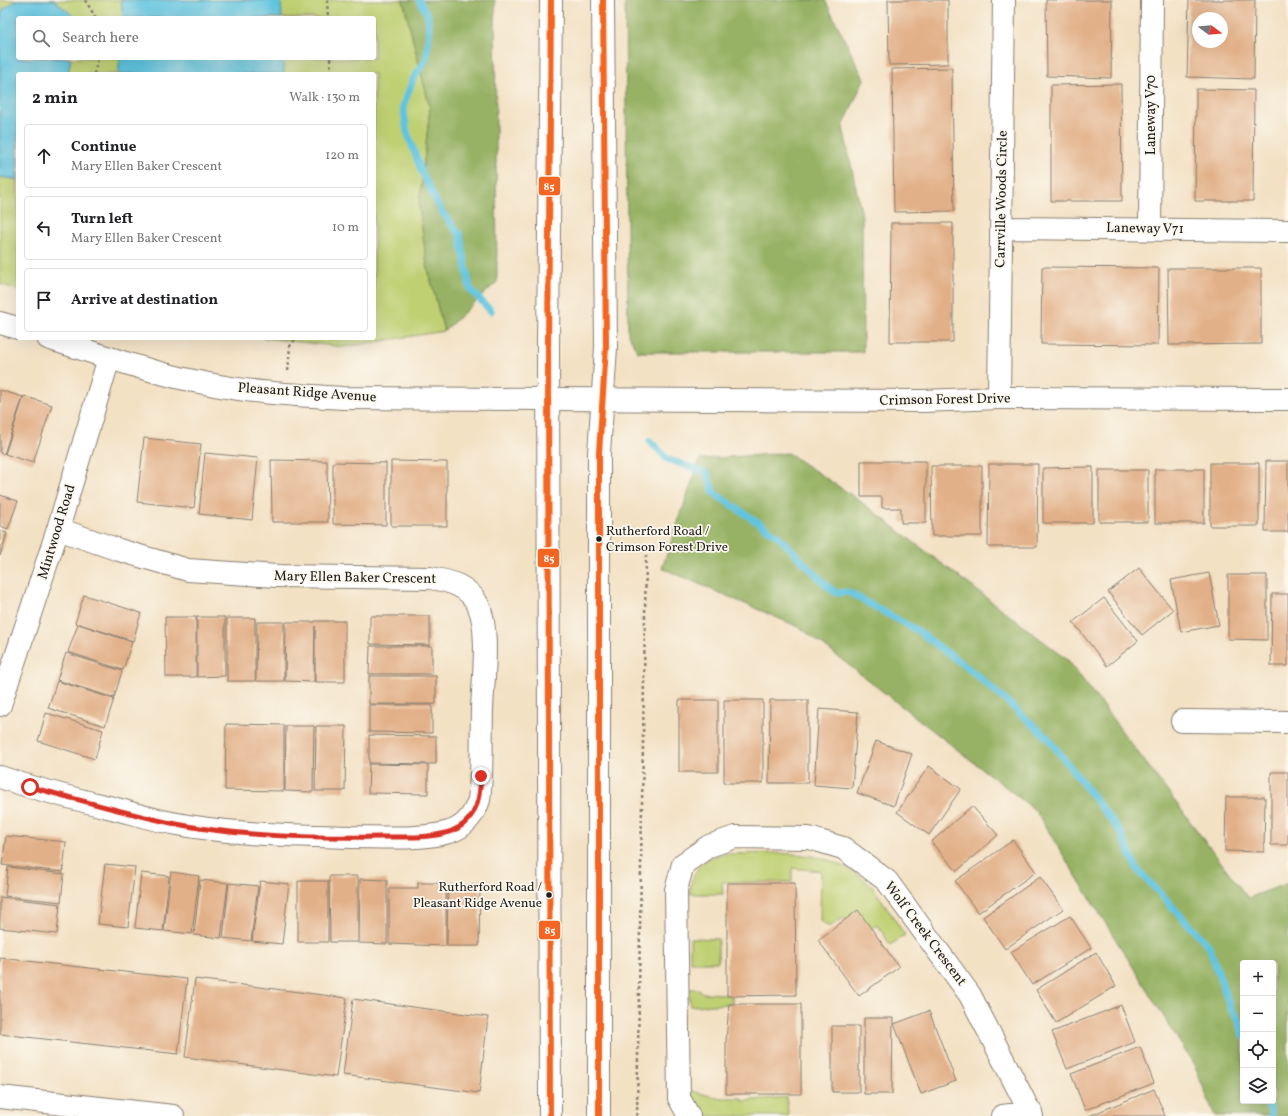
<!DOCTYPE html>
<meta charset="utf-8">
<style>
body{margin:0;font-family:Vollkorn,serif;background:#f2f2f2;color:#202124}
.controls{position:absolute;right:12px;bottom:12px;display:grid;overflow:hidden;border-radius:4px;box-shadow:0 4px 16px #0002}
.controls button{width:36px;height:36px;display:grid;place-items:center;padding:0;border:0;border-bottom:1px solid #e0e0e0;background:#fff;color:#202124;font:20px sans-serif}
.compass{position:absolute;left:1192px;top:12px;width:36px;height:36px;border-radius:50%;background:#fff;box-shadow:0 4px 16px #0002;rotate:106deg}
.stop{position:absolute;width:12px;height:12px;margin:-9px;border:3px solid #d93025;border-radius:50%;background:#fff}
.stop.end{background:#d93025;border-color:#fff;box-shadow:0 1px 4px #0008}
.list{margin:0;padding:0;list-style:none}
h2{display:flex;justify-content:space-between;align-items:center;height:52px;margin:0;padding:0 16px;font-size:17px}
h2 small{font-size:13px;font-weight:400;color:#757577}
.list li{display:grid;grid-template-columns:26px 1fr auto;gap:12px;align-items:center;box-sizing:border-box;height:64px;margin:0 8px 8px;padding:0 8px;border:1px solid #e0e0e0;border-radius:4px}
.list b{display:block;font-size:15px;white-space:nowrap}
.list p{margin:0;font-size:13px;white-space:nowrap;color:#757577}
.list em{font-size:13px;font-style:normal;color:#757577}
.icon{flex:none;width:22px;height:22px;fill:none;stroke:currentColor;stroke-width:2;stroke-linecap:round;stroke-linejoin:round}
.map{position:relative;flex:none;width:1288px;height:1116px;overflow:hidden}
.search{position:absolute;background:#fff;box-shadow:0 4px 16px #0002;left:16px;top:16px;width:360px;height:44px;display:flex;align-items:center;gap:10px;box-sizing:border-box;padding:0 14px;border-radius:4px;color:#757577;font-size:15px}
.panel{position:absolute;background:#fff;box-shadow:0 4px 16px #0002;left:16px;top:72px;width:360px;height:268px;border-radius:4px}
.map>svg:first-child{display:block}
.green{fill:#bfd073;stroke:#6e7648;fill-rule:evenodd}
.forest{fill:#97b265;stroke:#5a6740;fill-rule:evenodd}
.water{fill:#61c4df;stroke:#3e707e}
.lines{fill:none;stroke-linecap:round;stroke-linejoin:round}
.stream{stroke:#61c4df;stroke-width:7}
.building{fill:#e2b088;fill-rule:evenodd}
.minor-casing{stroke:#887e70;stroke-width:24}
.major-casing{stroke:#887e70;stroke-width:24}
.path{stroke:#887e70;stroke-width:2.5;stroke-dasharray:3 3;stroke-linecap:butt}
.minor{stroke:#fff;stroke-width:22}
.major{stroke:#fff;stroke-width:22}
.bus-1-casing{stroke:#fbf7ec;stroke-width:9}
.bus-1{stroke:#f26522;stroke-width:6}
.route{stroke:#d93025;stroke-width:5}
.bus-dot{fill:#1c1c1c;stroke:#fbf7ec;stroke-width:1.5}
.labels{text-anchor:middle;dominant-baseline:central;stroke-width:3.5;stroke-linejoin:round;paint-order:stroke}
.bus-label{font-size:13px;fill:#1c1c1c;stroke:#fbf7ec;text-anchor:start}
.street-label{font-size:14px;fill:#1c1c1c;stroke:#fbf7ec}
.line-badge{stroke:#fbf7ec;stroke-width:1.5}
.badge-label{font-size:11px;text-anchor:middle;font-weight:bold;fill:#fff}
</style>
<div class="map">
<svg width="1288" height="1116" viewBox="0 0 1288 1116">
<rect width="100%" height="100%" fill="#fbf7ec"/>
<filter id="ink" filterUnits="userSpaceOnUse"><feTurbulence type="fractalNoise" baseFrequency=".025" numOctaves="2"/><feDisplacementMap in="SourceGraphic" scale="8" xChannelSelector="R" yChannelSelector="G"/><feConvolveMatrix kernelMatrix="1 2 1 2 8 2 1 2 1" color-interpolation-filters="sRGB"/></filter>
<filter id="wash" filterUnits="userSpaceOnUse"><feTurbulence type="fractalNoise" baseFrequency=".012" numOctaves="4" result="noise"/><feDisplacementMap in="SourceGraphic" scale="16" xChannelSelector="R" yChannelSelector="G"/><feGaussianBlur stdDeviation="0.9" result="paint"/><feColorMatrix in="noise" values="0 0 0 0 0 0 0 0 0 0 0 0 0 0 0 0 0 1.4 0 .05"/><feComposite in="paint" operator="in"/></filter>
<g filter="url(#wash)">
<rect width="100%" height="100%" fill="#f3e1c4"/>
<path class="green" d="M0,0H403L430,108L419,206L427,265L444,331L344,347L263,338H374V74H18V290L0,284ZM18,18H374V58H18Z
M726,854C777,854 827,846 868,883C879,893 895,921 905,935L890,945L878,925L872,929L843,918L829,927L820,921L821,871L792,868V882H722L723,894H690C691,871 702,856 726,854Z
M690,938L718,939V962H690Z
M689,989H698L702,993L725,994L727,996H732V1004L690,1006Z
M688,1090L718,1098H742L743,1101L787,1097L788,1116H703L694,1107Z"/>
<path class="forest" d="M403,0H495L497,282L444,331L427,265L419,206L430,108Z
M625,0H825L864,79L843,127L862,216L863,352H638L628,334Z
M788,453L856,498L1068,660L1248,898L1288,883V1116H1215L1194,1065L1035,810L801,628L662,568L700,459ZM1243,963H1273V1101H1243Z"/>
<path class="water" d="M17,0H54L76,18H18V58H71L68,74H18V180L0,177V21L3,9Z
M121,0H281L282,18H123Z
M120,58H284V74H118Z"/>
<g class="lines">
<path class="stream" d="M419,0L428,16L429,34L426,60L414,77L403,106L407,132L422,173L441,211L460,235L470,289L491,311
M650,441L667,459L707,473L714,493L778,536L825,584L836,593L848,592L918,631L973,672L1047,737L1121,833L1137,869L1209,946L1230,1007L1240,1022L1243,1036
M1265,1101L1270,1109L1271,1116"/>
</g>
<g id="blocks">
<path class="building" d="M888,0H948V64L889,65Z
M1046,0H1112L1111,78L1047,76Z
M1189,0H1255L1254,79L1187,77ZM1198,18H1222V42H1198Z
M952,68L954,211L894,212L892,69Z
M1121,84L1122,201H1051V85Z
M1196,89L1254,90L1253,201H1195Z
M891,223H953V342H890Z
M1042,267L1159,268L1158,345L1041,344Z
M1168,268H1261V344L1169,345Z
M0,390L23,397L4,454L0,453Z
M24,396L52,405L33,463L5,454Z
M144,438L201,444L194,508L137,502Z
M205,453L258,458L252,520L199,514Z
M271,460L327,461L328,522H272Z
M391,461L447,462V526H391Z
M861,461H926V523H901V508H882V497H861Z
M1266,461H1288V532H1265Z
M333,462L386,463V525L333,524Z
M1210,463H1259V526H1210Z
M989,464H1038L1037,547H988Z
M931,466H982V536H932Z
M1093,467V523H1043V468Z
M1155,469H1204V523H1155Z
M1099,470H1148V522H1099Z
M0,495L18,501L8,529L0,526Z
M0,531L7,533L0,556Z
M1139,568L1173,610L1142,635L1108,592Z
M1209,573L1219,625L1181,632L1171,580Z
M1228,575H1267V640L1228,639Z
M1272,594H1288V666H1271Z
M84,595L141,613L133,641L79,624L132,642L123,670L68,652L78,624L75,623Z
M1104,598L1138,641L1107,666L1073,622Z
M370,616H430V645L370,644Z
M165,617H196V677H166Z
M197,617H225V676L197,677Z
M227,618H255V681H227Z
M315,621H345V682H315V626L314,682L285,681L286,622H315Z
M257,622H284V681H256Z
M370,646H432V674H369Z
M66,653L122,671L114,698L57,680Z
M369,676H436V704H369Z
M57,681L114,699L105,726L48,708Z
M679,700H718V772H679Z
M724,700H763V783H724Z
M770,700H808V783H769Z
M369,705H432V733L369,732Z
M819,709L858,712L852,788L814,785Z
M46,713L103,730L95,759L38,741Z
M226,724L284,725V791L225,790Z
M286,726H314L313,792L285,791Z
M316,726H346L345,791H315Z
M369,735L436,736V764L369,763Z
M876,741L912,754L894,806L857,793Z
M369,764L428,765V794L368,793Z
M929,766L961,789L929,835L897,812Z
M1271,772H1288V845H1271Z
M1226,797H1265L1264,852L1225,851Z
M972,806L998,835L957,871L931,842Z
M6,836L66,842L63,872L2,865Z
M1013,840L1036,872L978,913L955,881Z
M105,864L135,867L128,927L98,924Z
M8,867L64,874L61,902L5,896Z
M171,872L199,876L192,934L164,931Z
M141,873L169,876L163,931L135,928Z
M329,876H358V942H330Z
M1040,877L1063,909L1005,949L983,917Z
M360,879L387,880V944L359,943Z
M200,880L228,883L221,938L194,935Z
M260,881L289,884L282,944L252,941Z
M298,881H328V942H298Z
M229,883L258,886L251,941L223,938Z
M418,883H446V946L389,944V888H418Z
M727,883H795L796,995L727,996Z
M448,885H480L479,946H447Z
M0,897L60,904L57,934L0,928Z
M858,910L899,967L859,996L818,940Z
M1070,916L1091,948L1032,985L1011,952Z
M1096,952L1116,986L1056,1023L1036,990Z
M0,958L187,979L178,1054L0,1034Z
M195,979L347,998L336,1077L185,1057Z
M353,999L488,1017L479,1093L343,1075Z
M729,1004H801V1094H726V1041Z
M1121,1005L1135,1042L1067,1069L1052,1032Z
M929,1011L956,1081L921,1094L894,1024Z
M864,1018H893L892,1094H864Z
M832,1026H859V1092H832Z
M1140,1047L1154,1083L1085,1110L1071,1074Z
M1154,1089L1165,1116H1089Z"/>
</g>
</g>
<g filter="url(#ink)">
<use href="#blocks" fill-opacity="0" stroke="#887e70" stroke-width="1"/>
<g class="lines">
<g class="minor-casing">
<path id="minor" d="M1002,228L1288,231
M1150,229L1152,0
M0,323L18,328
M48,338C101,355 154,374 209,384C253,393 297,395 342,398L923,401L999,398L1288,399
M999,398L1004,0
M0,705L58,529L109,358
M1182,721L1288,722
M0,777C35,789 71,798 108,807C129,812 150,819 172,823C232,835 292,835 352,837C380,837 423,840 449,832C464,828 474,815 479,800C483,770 481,739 482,709C483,681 490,629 478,605C469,586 450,581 430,578L277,576L188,570L119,550L58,529
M0,1097L173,1116
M689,1116L679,1098L676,890L683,864L709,846L735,837L809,838L843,848L887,881L970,995L1032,1116
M1003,1116L1031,1112"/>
</g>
<g class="major-casing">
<path id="major" d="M550,1116L548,347L551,0
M599,1116V453L606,347L603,0"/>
</g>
<path class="path" d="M85,0L96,18
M327,0L328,18
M330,58L331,74
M94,74L98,58
M288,371L290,346L296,338
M637,1116L646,554"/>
<use href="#minor" class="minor"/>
<use href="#major" class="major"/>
<g class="bus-1-casing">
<path id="bus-1" d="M550,1116L548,347L551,0
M599,1116V453L606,347L603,0"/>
</g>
<use href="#bus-1" class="bus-1"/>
</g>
</g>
<g class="lines" filter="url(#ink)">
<path class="route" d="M30,787C77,799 124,813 171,823C240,837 313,838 383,837C403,837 440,839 458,828C477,817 480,797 481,776"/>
</g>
<g class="bus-dot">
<circle cx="599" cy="539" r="3.5"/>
<circle cx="549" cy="895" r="3.5"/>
</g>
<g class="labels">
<g class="bus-label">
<text x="606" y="532">Rutherford Road /<tspan x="606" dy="16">Crimson Forest Drive</tspan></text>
<text x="542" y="888" text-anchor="end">Rutherford Road /<tspan x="542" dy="16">Pleasant Ridge Avenue</tspan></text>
</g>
<g class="street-label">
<text transform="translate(1151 115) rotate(-90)">Laneway V70</text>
<text transform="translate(1002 199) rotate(-89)">Carrville Woods Circle</text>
<text transform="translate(1145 229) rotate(1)">Laneway V71</text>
<text transform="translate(307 393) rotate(4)">Pleasant Ridge Avenue</text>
<text transform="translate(945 400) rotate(-1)">Crimson Forest Drive</text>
<text transform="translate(57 532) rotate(-73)">Mintwood Road</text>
<text transform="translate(355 578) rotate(1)">Mary Ellen Baker Crescent</text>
<text transform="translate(925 934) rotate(53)">Wolf Creek Crescent</text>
</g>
</g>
<g class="line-badge">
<rect x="538" y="176" width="23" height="20" rx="4" fill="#f26522"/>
<rect x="537" y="548" width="23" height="20" rx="4" fill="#f26522"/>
<rect x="538" y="920" width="23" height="20" rx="4" fill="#f26522"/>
</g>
<g class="badge-label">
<text x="549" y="190">85</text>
<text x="549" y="562">85</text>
<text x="550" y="934">85</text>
</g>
</svg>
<div class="controls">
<button>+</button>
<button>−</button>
<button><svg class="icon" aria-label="locate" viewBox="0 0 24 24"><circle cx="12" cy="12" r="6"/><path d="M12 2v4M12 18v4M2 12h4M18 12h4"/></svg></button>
<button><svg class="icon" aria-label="layers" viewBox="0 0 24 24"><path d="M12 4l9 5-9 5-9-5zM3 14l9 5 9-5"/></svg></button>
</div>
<svg class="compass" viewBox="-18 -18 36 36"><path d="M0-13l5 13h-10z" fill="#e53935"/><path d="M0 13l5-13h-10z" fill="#757577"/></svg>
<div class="stop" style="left:30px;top:787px"></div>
<div class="stop end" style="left:481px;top:776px"></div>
<div class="search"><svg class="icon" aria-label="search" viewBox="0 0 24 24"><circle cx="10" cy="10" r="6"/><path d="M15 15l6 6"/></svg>Search here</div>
<section class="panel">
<h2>2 min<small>Walk · 130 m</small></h2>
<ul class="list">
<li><svg class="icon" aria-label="ahead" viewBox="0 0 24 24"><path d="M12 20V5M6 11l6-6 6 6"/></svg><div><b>Continue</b><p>Mary Ellen Baker Crescent</p></div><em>120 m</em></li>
<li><svg class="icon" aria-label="left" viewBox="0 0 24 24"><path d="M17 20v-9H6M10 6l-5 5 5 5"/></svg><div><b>Turn left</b><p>Mary Ellen Baker Crescent</p></div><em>10 m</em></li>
<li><svg class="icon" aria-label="arrive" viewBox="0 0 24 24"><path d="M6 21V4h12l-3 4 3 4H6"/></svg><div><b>Arrive at destination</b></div></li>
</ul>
</section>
</div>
